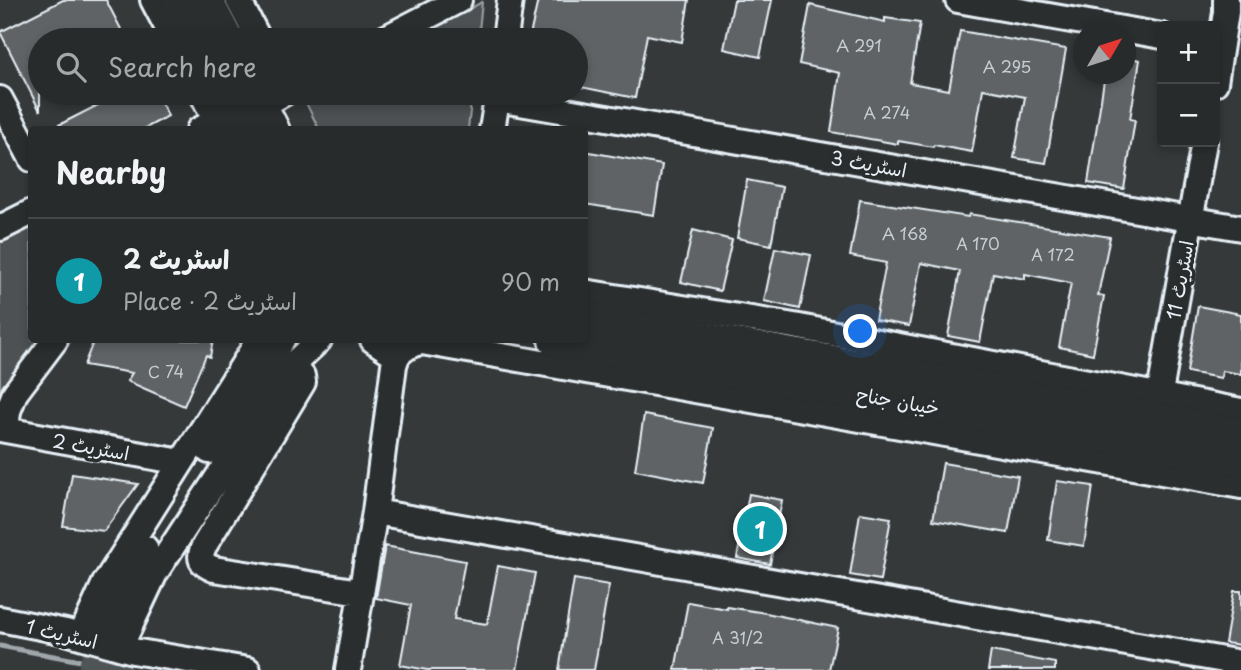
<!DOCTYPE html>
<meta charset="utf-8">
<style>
body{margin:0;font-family:"Playpen Sans","Playpen Sans Arabic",sans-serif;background:#303334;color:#f1f3f6}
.controls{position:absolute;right:21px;top:21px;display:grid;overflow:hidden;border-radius:7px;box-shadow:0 4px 10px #0003}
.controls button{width:63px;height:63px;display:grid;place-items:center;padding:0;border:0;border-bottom:2px solid #444748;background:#282b2c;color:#f1f3f6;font:35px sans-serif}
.compass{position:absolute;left:1073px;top:21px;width:63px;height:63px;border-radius:50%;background:#282b2c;box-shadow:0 4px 10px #0003;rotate:51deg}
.you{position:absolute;left:861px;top:332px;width:24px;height:24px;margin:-18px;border:5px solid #fff;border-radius:50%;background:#1a73e8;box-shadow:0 0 0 10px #1a73e833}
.badge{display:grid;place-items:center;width:46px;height:46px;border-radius:50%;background:#8abfa5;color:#fff;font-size:23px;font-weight:700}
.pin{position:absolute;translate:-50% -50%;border:4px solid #fff;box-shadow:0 2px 7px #0006}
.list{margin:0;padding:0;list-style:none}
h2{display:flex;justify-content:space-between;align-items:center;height:91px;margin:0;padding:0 28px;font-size:30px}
h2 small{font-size:23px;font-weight:400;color:#a5a7a9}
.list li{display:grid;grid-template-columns:46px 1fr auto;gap:21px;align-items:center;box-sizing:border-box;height:126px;padding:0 28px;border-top:2px solid #444748}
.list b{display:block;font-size:26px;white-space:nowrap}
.list p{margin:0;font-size:23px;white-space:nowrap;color:#a5a7a9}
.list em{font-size:23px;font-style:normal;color:#a5a7a9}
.icon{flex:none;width:38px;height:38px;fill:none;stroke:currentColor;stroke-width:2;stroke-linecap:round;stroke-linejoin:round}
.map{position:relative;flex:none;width:1241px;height:670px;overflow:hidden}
.search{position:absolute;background:#282b2c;box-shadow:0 4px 10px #0003;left:28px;top:28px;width:560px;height:77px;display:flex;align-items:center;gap:18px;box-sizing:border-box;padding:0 24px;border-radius:38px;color:#a5a7a9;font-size:26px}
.panel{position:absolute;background:#282b2c;box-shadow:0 4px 10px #0003;left:28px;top:126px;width:560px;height:217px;border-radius:7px}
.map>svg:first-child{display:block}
.green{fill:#4d5152;stroke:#9aa1a5;stroke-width:2}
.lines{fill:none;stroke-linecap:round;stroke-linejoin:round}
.stream{stroke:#a0a7ac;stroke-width:5}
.building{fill:#5f6365;stroke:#e8f1f8;stroke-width:2}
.minor-tunnel{stroke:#505556;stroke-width:24;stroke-dasharray:24 12;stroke-linecap:butt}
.minor-casing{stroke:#e8f1f8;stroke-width:30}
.major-casing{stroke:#e8f1f8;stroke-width:37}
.minor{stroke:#2a2d2e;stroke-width:24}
.major{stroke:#2a2d2e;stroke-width:32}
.labels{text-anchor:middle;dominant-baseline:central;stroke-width:7;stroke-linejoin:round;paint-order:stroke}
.number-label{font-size:16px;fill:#c6ced3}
.street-label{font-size:19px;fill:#e8f1f8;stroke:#2a2d2e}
</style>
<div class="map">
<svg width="1241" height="670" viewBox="0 0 1241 670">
<rect width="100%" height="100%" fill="#35393a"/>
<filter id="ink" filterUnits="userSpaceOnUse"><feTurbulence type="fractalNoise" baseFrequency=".0143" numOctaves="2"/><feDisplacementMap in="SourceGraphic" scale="14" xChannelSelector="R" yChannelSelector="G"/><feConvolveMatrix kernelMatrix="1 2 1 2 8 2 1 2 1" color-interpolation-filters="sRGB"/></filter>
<g filter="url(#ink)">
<path class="green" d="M482,2L478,40H412Z
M315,93H472L468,129H319L304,99Z
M31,223L32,340H47L23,360L0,397V239Z"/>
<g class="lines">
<path class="stream" d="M0,646L129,670"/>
</g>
<path class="building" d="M63,0H106L124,35L113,40H76L72,32L57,40H40V111L0,32Z
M538,0H689L682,42L647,35L635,98L576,86V40H529Z
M734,0H772L760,57L724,49Z
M810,5L885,22V18L920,23L910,83L949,90L960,31L1066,49L1046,163L1014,158L1025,97L983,89L972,152L934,145L933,147L898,141V144L831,132L840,73L799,64Z
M1125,57L1140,60L1130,119L1135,120L1124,189L1088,183L1105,74H1125Z
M99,93H156L168,116L142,130H49L104,102Z
M584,151L662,165L654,215L584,204Z
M747,180L782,187L771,245L737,238Z
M860,200L968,217L969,214L1110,237L1098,295L1104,296L1093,354L1059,347L1071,283L1025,274V279L993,273L980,342L948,336L960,271L921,263L909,326L875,320L886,263L850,256Z
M693,230L732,240L720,291L681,282Z
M775,248L811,255L800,309L764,301Z
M1198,306L1241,314V374L1222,371L1221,378L1187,372Z
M94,340H213L210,357L206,355L184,406L127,381L132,373L84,365Z
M644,415L713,428L703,483L635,470Z
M943,463L1018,476L1008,533L933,520Z
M72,474L138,484L104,531L63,526Z
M1057,481L1093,486L1084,546L1048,540Z
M749,494L782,500L770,564L737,558Z
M860,513L891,518L880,580L850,575Z
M385,546L465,561L454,619L487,624L498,566L535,573L517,670H427L400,665L411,605L376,598Z
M574,579L609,585L594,670H559Z
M1234,591H1241V645L1225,643Z
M688,602L727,609V607L766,613L838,628L829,670H675Z
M991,651L1055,663V670H988Z"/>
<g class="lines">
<path class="minor-tunnel" d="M90,670L102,632
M114,670L123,641"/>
<g class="minor-casing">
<path id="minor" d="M153,0L174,40
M238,0L259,40
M958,0L1162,36
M382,40L459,0
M505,40L510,0
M1215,83L1226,12V0
M202,93L216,121
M0,99L32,159
M497,99L1241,228
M261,106L284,93
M199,130L234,112
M492,130L498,93
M0,228L32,212
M584,292L794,326L1241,411
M397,356C405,347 411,344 422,342L1241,486
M290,367L302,376L303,382L204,546C198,559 201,564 214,569L360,592
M1157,410L1204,142
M0,429L181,462
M6,430L8,411L15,393L55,340
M209,451L282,340
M375,512L1241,663
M0,619L66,632L133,651L248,670
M102,632L145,548
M81,636L105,583L259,340
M123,641L155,573L290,367L319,340
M348,670L375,512L394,365L397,356L373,340"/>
</g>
<g class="major-casing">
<path id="major" d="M177,0L198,40
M206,0L227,40
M224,93L244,130
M254,93L273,130
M584,318L1241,434
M555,340L1241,460"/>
</g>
<use href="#minor" class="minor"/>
<use href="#major" class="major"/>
</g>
</g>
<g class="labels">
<g class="number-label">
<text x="859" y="45">A 291</text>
<text x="1007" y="66">A 295</text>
<text x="887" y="112">A 274</text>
<text x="905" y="233">A 168</text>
<text x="978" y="243">A 170</text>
<text x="1053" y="254">A 172</text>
<text x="166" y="371">C 74</text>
<text x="738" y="637">A 31/2</text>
</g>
<g class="street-label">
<text transform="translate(869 163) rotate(10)">اسٹریٹ 3</text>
<text transform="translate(1179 280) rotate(-80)">اسٹریٹ 11</text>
<text transform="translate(898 400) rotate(10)">خیبان جناح</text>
<text transform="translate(91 446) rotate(10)">اسٹریٹ 2</text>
<text transform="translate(62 633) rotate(13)">اسٹریٹ 1</text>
</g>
</g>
</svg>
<div class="controls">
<button>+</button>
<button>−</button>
</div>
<svg class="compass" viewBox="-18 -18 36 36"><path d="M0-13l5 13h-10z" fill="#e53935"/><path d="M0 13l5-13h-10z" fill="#a5a7a9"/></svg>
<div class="you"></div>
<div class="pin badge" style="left:760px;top:529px;background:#0f9aa8">1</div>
<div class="search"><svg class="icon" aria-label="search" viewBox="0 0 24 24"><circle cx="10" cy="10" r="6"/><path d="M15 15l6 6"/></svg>Search here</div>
<section class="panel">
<h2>Nearby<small></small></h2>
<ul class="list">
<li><span class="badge" style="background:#0f9aa8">1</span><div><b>اسٹریٹ 2</b><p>Place · اسٹریٹ 2</p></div><em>90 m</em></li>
</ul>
</section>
</div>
